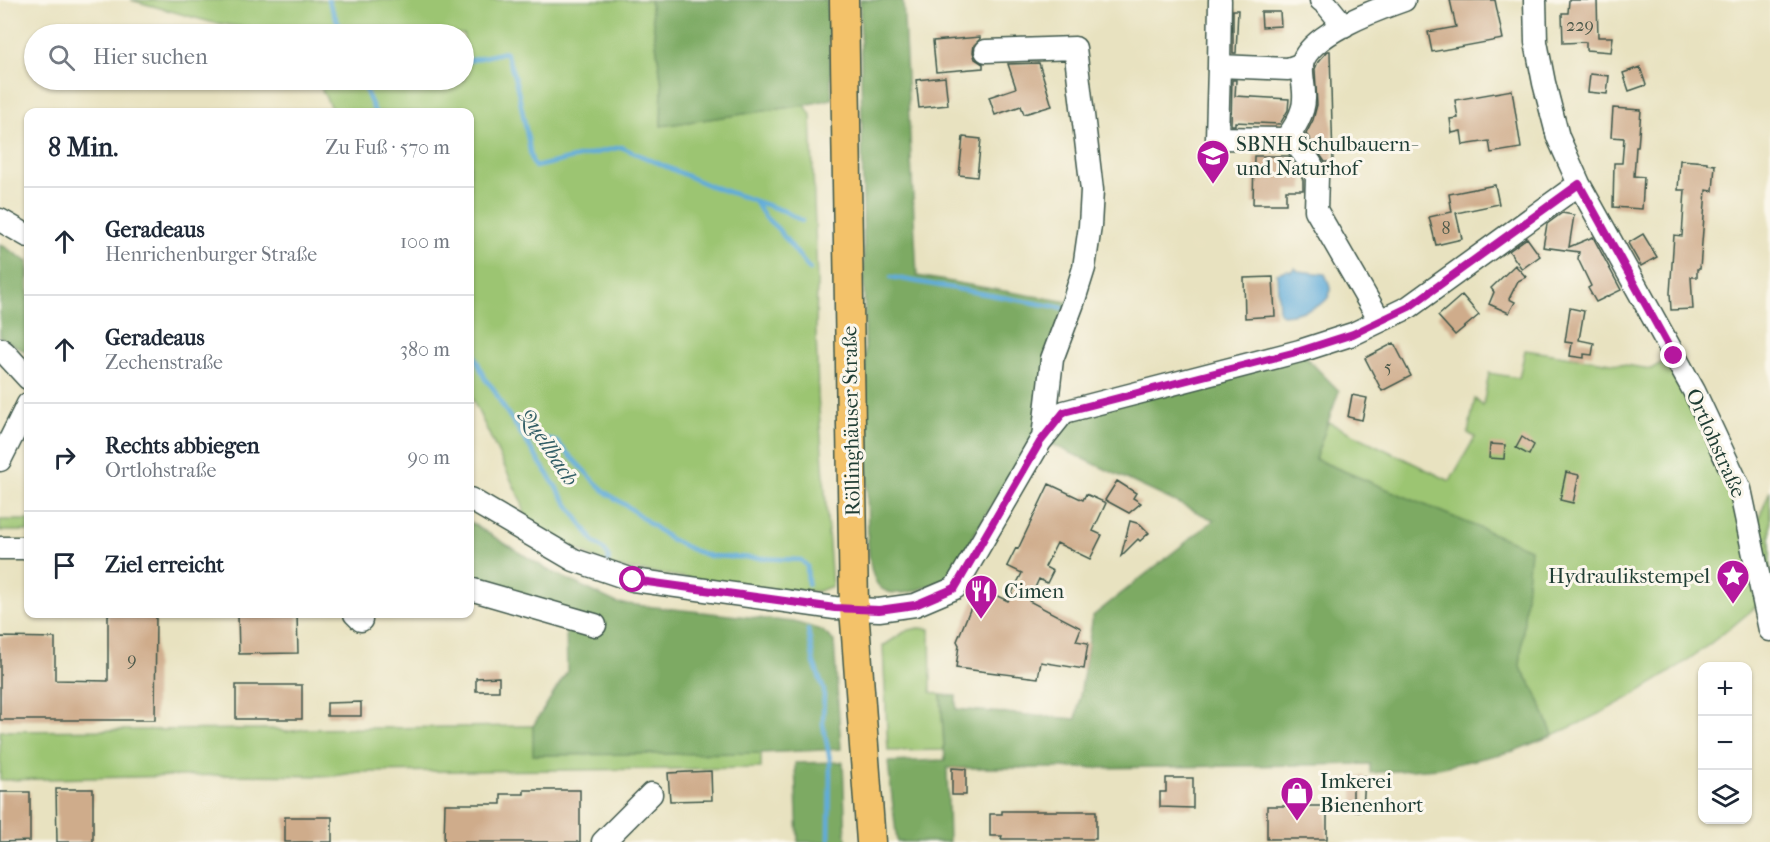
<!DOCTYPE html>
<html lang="de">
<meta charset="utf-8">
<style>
body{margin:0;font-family:"IM FELL French Canon",serif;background:#f6f6f7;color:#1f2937}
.controls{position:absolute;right:18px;bottom:18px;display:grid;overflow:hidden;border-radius:12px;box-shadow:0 2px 4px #0004}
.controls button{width:54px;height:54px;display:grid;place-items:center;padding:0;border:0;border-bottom:2px solid #e0e1e3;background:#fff;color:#1f2937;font:30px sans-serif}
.stop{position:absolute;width:18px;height:18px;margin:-14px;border:4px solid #b5179e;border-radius:50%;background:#fff}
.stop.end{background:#b5179e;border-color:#fff;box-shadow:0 2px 6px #0008}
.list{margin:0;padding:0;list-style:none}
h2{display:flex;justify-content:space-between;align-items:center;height:78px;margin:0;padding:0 24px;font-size:26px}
h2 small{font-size:20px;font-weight:400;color:#747a83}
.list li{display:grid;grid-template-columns:39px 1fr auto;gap:18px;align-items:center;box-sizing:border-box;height:108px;padding:0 24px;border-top:2px solid #e0e1e3}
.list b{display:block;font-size:22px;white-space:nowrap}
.list p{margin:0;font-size:20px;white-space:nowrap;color:#747a83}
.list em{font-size:20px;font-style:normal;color:#747a83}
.icon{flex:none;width:33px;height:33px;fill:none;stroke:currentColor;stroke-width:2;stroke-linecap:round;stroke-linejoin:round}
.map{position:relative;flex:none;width:1770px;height:842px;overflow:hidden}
.search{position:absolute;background:#fff;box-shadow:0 2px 4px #0004;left:24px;top:24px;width:450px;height:66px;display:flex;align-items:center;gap:15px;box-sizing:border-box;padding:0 21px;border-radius:33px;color:#747a83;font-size:22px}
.panel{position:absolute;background:#fff;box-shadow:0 2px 4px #0004;left:24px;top:108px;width:450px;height:510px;border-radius:12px}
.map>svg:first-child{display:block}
.green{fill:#9cc572;stroke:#5e8153;stroke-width:1.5}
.forest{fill:#7daa64;stroke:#4e744c;stroke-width:1.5}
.water{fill:#60acd9;stroke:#407486;stroke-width:1.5}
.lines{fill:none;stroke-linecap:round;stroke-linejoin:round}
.stream{stroke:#60acd9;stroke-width:4.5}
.building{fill:#cfac8b}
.minor-casing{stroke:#3d5649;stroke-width:25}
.major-casing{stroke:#3d5649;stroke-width:31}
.minor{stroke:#fff;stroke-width:22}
.major{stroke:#f3c26a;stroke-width:28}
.route{stroke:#b5179e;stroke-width:8}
.labels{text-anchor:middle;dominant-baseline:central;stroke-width:6;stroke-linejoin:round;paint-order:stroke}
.number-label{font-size:18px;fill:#4b594a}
.poi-label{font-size:21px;fill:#1f3d34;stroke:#fbf7ec;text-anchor:start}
.street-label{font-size:21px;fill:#1f3d34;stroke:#fbf7ec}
.water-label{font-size:22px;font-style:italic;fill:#325e66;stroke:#fbf7ec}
</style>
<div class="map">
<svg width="1770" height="842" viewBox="0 0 1770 842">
<rect width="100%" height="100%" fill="#fbf7ec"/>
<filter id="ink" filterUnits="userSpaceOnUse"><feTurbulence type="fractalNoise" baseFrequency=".0167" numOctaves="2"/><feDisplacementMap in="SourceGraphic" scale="12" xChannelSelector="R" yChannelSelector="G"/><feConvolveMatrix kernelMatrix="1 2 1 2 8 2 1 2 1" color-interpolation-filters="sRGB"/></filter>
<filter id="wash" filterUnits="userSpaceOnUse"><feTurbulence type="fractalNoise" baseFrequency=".008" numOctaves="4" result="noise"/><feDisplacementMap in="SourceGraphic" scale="24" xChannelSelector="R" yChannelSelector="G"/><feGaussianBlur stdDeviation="1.35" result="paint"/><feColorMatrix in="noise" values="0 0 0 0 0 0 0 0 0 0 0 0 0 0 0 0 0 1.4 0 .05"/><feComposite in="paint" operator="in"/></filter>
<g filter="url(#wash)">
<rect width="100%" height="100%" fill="#e8e2c0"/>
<path class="green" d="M131,0H650L662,86L661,126L805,105L811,115L817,282L816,330L818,396L832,586L819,591H802L747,587L610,566L527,524L522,503L470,394V112H333L317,80H464V34H284L210,22Z
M1525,350L1651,369L1673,356L1739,490L1759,604C1698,657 1628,704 1553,735L1534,689L1520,667L1529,549L1315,459L1328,422L1450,481L1475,437L1468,433L1475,399L1483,406L1489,373L1519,378Z
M1770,490V584L1755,529Z
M0,520H28V531H0Z
M918,628L930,629L931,692L941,695L944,750L888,751L883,646L906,631Z
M533,726L534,755L761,753V768L359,772L334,776L225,775L0,780V731L277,729L285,732L307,729Z"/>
<path class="forest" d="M650,0H827L832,99L805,105L661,126L662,86Z
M860,0H903L917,276L1069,302L1041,423L949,577C931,586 887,607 875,580C869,568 869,554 868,542Z
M0,244L28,262V353L0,337Z
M1300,351L1339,391L1315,459L1530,549L1520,667L1534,689L1553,735L1514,751L1438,768L1370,773V764L1092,768H947L949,842H897L888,762L945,760L941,695L956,696V709L1076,719L1093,616L1214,520L1043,440L1064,412Z
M470,522L548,570L617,603L794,622L821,630L834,641L841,749L761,753L533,755V726L567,672L566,626L470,578Z
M843,762L846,842H798L795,763Z"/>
<path class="water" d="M1295,268L1298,271L1325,274C1327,279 1331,286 1330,292C1329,307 1295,314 1282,315L1279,312L1277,273L1287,270L1291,271Z"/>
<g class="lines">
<path class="stream" d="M328,0L343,34
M464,62L505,52C516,74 522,110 527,135C530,145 529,158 535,167L621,147L708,185L755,201L765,217L778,229L810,270
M361,80L375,112
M755,201L784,211L802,221
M891,277L1063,308
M470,345L485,379L493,388L502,405L562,496L594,542L604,550L609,557L608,562
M517,428L557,442L597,484L608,494L627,506L670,539L695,551L710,556L801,560L807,566L808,584
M808,630L814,663L824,690L823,724L830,760L829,842"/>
</g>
<g id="blocks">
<path class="building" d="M1450,0H1495L1503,39L1432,52L1428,32L1456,27Z
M1569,0H1597L1598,37H1613L1611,52L1586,50V42L1563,43L1562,13H1568Z
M1233,10H1238L1236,53H1233Z
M1261,12H1280L1281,26L1262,27Z
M980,37V39L974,45L973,52L975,59L983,64V68L936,72L933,41Z
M1328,51H1330L1333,162H1325L1306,134L1313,120L1317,105L1315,69L1318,62Z
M1039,63L1052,106L1024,114L1021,106L995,115L989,97L1016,88L1008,64Z
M1640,67L1646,85L1629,91L1623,73Z
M1590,74L1609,76L1607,94L1588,92Z
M945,77L948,105L919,108L916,80Z
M1232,80H1236L1235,96L1289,99L1288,110L1280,124L1235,122V125H1231Z
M1512,90L1521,148L1491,153L1489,141L1463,145L1461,131L1452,133L1450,119L1458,118L1455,100Z
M1613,108L1641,110L1638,147H1636L1634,176L1644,177L1642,209L1613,207L1614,163H1622L1624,138L1611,137Z
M963,137L981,139L977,177L959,175Z
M1254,156H1289L1303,180V190H1286V204H1253Z
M1680,160L1707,162V164L1715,165L1713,191L1706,190L1700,269H1697V277H1691L1693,309L1671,310L1670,293L1674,235L1682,236L1685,190H1678Z
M1495,185L1499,204L1456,213L1462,239L1436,245L1429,217L1452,212L1449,194Z
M1562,213L1574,215L1569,247L1593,237L1621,290L1596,302L1588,288L1591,286L1578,259L1579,252L1543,247L1547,224Z
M1643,234L1657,257L1641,266L1628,243Z
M1527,238L1540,256L1522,269L1509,251Z
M1515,265L1526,277L1518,281L1509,299L1515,302L1509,313L1489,304L1494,292L1491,288Z
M1273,277L1275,316L1245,318L1244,278Z
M1462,295L1479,315L1455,335L1438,316Z
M1570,308L1584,311L1579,340L1594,343L1592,355L1584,354V358L1570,356L1572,343L1565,342Z
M1394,343L1411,376L1382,391L1365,358Z
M1352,395L1367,398L1362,420L1348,417Z
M1522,437L1534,445L1529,455L1516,448Z
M1490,444L1505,445L1504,459L1489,458Z
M1566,472L1579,475L1573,503L1560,500Z
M1117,481L1136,493L1133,498L1141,503L1129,513L1105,500Z
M1049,484L1083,500L1086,494L1106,503L1093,531L1102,535L1090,559L1057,543L1045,567L1053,571L1047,583L1039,579L1029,601L1081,628L1076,641L1088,643L1084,669L1041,662L1038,678L956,668L959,645L957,641L974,600L988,606L993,594L1008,601L1022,573L1007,566L1016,548L1018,549Z
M1130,521L1140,524L1149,533L1140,541L1138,539L1121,556Z
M108,614H156L155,720H0V637L55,638V680L108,681Z
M238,614H297L298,653L239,654Z
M499,677V691H476V678Z
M236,685H302V719H236Z
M361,702V716H327V703Z
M952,768L966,769V795H952Z
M711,771L712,800L670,801L668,773Z
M1353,776H1365L1363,811H1353Z
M1166,778H1193V808L1160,807V792H1166Z
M56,789H93V842H57Z
M524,790H580V842H444L445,804H501V794H524Z
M0,792H30V841L0,842Z
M1267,806H1327V839H1267Z
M1002,811H1096V839H1001L1002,836H990V814H1002Z
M285,817H332V842H285Z"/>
</g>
</g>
<g filter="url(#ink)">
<use href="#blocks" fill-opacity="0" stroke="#3d5649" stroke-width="1.5"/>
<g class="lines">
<g class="minor-casing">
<path id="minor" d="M1321,0L1327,5L1344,26
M1535,0L1536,42L1544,83L1558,137L1579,184L1694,391L1740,489L1770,630
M986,51L1075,48L1092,190L1090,226L1084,268L1073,303L1052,359L1043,438
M1302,64L1288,69L1219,66L1217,138L1285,139C1294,130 1304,112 1304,99C1305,88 1301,77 1302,66C1304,36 1378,9 1404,0
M1219,66L1220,0
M1290,135L1311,164L1317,177L1316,210L1380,321
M0,220L28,236
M0,349L4,352L28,378
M0,460L28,404
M470,499L574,560L633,580L835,608L879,610L915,605L955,588L1040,442L1064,412L1300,351L1353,334L1409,307L1579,184
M0,548H28
M470,589L595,625
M355,614L361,620
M603,842L651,794"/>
</g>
<g class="major-casing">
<path id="major" d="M844,0L854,608L871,842"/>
</g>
<use href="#minor" class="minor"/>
<use href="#major" class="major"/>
</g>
</g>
<g class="lines" filter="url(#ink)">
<path class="route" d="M633,580L835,608L879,610L915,605L955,588L1040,442L1064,412L1300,351L1353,334L1409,307L1579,184L1674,356"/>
</g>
<defs>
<g id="school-pin" transform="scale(1.725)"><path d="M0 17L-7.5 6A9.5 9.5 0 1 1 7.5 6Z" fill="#b5179e" stroke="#fbf7ec"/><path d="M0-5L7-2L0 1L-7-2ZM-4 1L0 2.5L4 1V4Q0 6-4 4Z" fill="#fff"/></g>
<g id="sight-pin" transform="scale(1.725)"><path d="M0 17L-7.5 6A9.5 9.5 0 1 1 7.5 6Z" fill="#b5179e" stroke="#fbf7ec"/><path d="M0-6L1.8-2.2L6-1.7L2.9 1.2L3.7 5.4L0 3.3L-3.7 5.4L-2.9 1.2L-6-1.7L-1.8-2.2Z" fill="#fff"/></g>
<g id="restaurant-pin" transform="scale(1.725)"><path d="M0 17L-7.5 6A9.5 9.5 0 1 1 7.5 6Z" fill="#b5179e" stroke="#fbf7ec"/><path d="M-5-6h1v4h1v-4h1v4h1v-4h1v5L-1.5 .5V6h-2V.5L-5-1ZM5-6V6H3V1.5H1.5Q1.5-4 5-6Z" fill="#fff"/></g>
<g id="shop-pin" transform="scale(1.725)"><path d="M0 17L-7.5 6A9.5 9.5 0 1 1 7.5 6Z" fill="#b5179e" stroke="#fbf7ec"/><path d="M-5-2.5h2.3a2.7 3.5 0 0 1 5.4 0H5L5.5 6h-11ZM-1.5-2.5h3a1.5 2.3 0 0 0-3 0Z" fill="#fff"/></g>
</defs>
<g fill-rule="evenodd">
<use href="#school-pin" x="1213" y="156"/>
<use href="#sight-pin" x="1733" y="576"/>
<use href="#restaurant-pin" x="981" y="591"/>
<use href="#shop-pin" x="1297" y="793"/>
</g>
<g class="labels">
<g class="number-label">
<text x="1580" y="25">229</text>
<text x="1446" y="228">8</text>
<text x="1388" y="367">5</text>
<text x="132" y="659">9</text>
</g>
<g class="poi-label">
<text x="1236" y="144">SBNH Schulbauern-<tspan x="1236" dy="24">und Naturhof</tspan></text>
<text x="1710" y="576" text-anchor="end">Hydraulikstempel</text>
<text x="1004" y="591">Cimen</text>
<text x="1320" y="781">Imkerei<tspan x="1320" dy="24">Bienenhort</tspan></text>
</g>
<g class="street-label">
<text transform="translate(851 421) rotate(-91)">Röllinghäuser Straße</text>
<text transform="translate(1716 443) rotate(66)">Ortlohstraße</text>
</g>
<g class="water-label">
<text transform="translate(549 447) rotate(57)">Quellbach</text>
</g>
</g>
</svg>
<div class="controls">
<button>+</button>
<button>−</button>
<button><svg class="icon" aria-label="layers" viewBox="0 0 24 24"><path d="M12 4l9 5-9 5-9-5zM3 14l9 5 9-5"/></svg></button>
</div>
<div class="stop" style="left:633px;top:580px"></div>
<div class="stop end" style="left:1674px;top:356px"></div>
<div class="search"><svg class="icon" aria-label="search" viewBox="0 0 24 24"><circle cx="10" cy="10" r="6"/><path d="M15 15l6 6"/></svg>Hier suchen</div>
<section class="panel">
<h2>8 Min.<small>Zu Fuß · 570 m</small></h2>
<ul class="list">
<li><svg class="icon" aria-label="ahead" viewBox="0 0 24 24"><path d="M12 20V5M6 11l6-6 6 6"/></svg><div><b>Geradeaus</b><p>Henrichenburger Straße</p></div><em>100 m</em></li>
<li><svg class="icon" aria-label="ahead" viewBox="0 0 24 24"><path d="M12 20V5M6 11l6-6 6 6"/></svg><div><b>Geradeaus</b><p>Zechenstraße</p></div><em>380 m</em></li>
<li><svg class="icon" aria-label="right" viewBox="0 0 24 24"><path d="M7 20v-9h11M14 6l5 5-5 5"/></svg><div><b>Rechts abbiegen</b><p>Ortlohstraße</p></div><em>90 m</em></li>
<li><svg class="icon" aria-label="arrive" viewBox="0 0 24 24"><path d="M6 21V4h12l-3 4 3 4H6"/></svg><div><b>Ziel erreicht</b></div></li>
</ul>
</section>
</div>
